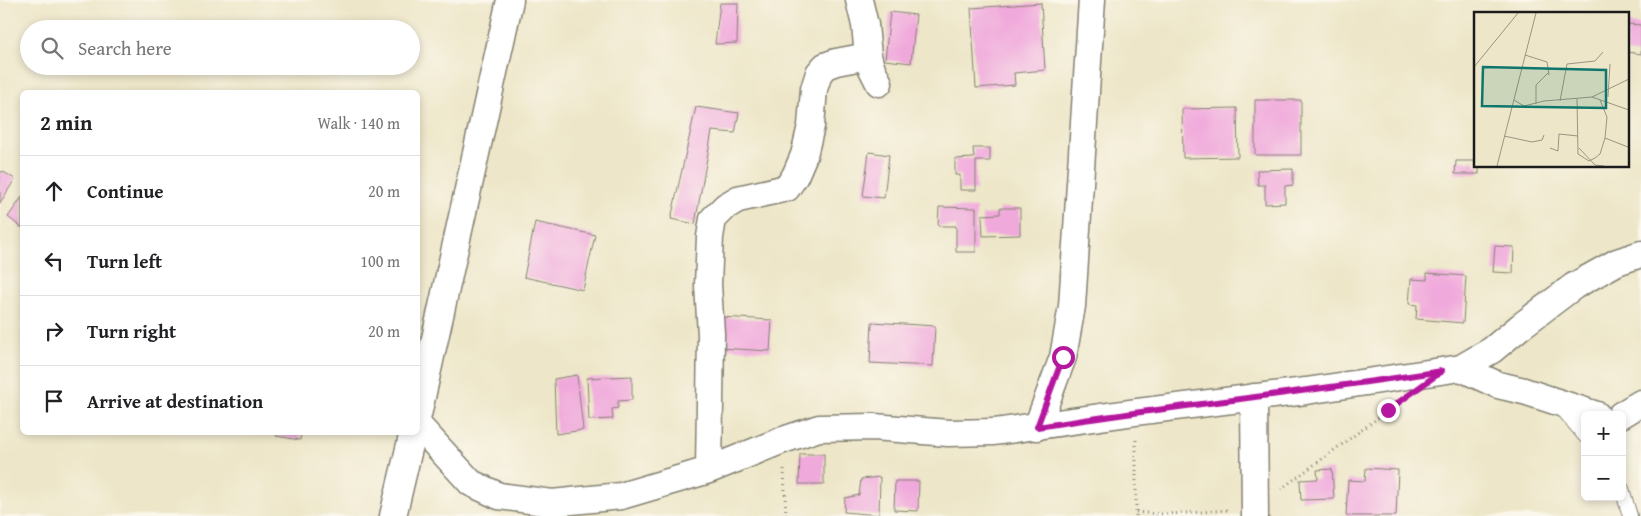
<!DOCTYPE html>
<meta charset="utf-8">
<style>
body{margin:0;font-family:"Gentium Book Plus",serif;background:#f2f2f2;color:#202124}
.controls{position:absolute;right:15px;bottom:15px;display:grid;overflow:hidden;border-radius:8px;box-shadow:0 2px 8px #0003}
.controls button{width:45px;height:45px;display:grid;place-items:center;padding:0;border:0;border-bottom:1px solid #e0e0e0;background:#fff;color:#202124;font:25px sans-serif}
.stop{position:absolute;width:15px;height:15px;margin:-11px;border:4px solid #b5179e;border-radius:50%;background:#fff}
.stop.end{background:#b5179e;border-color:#fff;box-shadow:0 1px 5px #0008}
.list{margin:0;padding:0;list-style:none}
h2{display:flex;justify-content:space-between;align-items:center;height:65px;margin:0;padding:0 20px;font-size:21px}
h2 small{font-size:16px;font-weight:400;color:#757577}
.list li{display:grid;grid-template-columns:32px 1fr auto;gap:15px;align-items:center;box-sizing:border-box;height:70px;padding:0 20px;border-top:1px solid #e0e0e0}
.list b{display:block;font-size:19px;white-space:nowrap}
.list em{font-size:16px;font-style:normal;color:#757577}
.icon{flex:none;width:28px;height:28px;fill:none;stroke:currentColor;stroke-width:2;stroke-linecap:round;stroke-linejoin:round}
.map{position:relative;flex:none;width:1641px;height:516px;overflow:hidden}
.search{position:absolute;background:#fff;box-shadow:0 2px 8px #0003;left:20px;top:20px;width:400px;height:55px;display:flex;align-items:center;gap:12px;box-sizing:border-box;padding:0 18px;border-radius:28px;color:#757577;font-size:19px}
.panel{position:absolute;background:#fff;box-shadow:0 2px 8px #0003;left:20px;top:90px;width:400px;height:345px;border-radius:8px}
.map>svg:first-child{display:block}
.building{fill:#f0a9db}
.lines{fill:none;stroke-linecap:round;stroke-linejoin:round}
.service-casing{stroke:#848172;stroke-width:16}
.minor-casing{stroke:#848172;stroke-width:29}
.path{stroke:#848172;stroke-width:3;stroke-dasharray:1 4;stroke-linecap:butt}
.service{stroke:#fff;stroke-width:14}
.minor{stroke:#fff;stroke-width:26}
.route{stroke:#b5179e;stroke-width:6}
.inset-road{fill:none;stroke:#999583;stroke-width:1}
.view{fill:#0f766e;fill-opacity:0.15;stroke:#0f766e;stroke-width:2.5}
.inset-edge{fill:none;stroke:#1c1c1c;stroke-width:2.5}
</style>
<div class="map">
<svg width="1641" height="516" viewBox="0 0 1641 516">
<rect width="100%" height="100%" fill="#fbf7ec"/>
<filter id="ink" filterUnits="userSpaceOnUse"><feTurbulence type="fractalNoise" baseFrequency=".02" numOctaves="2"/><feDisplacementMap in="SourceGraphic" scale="10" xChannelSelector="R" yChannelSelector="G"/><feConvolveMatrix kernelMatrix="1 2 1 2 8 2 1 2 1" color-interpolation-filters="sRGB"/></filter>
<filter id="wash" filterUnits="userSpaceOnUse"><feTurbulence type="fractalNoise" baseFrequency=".0096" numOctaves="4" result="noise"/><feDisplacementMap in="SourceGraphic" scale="20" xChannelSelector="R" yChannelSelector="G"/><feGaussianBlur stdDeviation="1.12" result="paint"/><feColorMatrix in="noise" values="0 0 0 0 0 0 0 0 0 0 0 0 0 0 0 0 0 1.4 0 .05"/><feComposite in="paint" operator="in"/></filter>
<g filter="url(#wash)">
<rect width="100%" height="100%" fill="#ede6c8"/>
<g id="blocks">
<path class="building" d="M720,3H738L737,43L715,44Z
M1041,3L1045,70L1014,73L1015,85L976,88L971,8Z
M890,12L916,15L911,63L885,60Z
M1627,24L1641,25V54L1627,52Z
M1255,100H1301V155H1255Z
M696,107L739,113L735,133L712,131L695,224L671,219Z
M1237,108L1238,157L1183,158L1182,109Z
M973,148H990V161H976V190H960V175H955V159L974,158Z
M869,152L889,155L884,198L863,196Z
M1456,161H1475V166H1479V174H1455Z
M1293,169V185L1285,186V203L1265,204V185H1258L1257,170Z
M2,171L15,179L0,203V174Z
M22,197V228L8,217Z
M939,207L976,208V252H956V226H938Z
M1000,208H1020V235L983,236L982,215L1000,214Z
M535,222L595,235L583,290L524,277Z
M1495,246L1514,247L1513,273L1493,272Z
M1427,273L1466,276L1463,323L1416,319L1417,305L1409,304L1411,279L1427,280Z
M721,317L772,320L770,351L719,348Z
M872,322L935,326L933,366L870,363Z
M577,375L583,430L556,434L554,379Z
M632,376V400L618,401V408L612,409L613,419L589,420L587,378Z
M277,432H301L300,440L276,436Z
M800,454H824V484H799Z
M1366,468L1398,470L1396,516H1346L1348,480L1365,481Z
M1332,469L1334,499L1301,500L1300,480L1318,479L1317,470Z
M880,477L879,515L844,512L845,498L859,495L861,479Z
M895,481H919L918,511L894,510Z"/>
</g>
</g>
<g filter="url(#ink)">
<use href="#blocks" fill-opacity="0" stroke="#848172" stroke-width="1"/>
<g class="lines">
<g class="service-casing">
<path id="service" d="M1560,406L1585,436
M1622,489L1630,516"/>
</g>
<g class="minor-casing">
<path id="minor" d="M859,0L865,25L868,56L871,67L879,83
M1461,368L1498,385L1524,391L1597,415
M1254,397L1255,516
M418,415L510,0
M1621,415L1641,403
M418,425L471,483L499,496L552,503L621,496L709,470L783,440L819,428L874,427L948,433L994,432L1136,412L1306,391L1461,368L1492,350L1521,326L1574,286L1617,262L1641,254
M1037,427L1063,357L1072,306L1092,0
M709,470L711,334L708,285L710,237L713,219L726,206L738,199L787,188L795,176L804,155L811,126L814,89L819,73L825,66L836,62L868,56
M393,516L413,432"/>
</g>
<path class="path" d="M784,469L786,516
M1281,489L1393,407
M1136,512C1167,516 1197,512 1228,510
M1136,516V440"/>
<use href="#service" class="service"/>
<use href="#minor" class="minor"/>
</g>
</g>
<g class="lines" filter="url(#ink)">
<path class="route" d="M1063,357L1037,427C1172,406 1308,392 1442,371L1388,410"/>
</g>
<g transform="translate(1474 12)">
<rect width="155" height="155" fill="#ede6c8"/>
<path class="inset-road" d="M51,43L73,50L75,63M0,55L44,1M118,85L155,98M134,85L136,52M103,87L104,142L115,149L121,146L126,142L131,126M40,88L50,94L70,89L118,85L155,67M126,88L133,105L131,126L154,135M86,89L93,52L121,49L129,40M62,92V73L74,61M30,124L58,130L68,128L70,123M76,136L84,139L85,122L104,124M105,136L121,153L130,154M23,154L62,1"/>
<path class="view" d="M9,55L132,58V96L8,94Z"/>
<rect width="155" height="155" class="inset-edge"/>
</g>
</svg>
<div class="controls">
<button>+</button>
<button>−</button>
</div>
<div class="stop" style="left:1063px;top:357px"></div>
<div class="stop end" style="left:1388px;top:410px"></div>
<div class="search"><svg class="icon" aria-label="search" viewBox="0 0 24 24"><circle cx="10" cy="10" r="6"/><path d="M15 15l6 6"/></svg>Search here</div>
<section class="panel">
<h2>2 min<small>Walk · 140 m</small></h2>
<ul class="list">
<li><svg class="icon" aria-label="ahead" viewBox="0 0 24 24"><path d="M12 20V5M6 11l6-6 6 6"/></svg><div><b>Continue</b></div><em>20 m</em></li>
<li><svg class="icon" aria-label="left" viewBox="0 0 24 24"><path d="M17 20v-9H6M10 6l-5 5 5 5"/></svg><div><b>Turn left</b></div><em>100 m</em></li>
<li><svg class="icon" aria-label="right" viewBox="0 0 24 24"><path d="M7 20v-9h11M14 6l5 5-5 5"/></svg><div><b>Turn right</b></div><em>20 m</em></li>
<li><svg class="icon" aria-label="arrive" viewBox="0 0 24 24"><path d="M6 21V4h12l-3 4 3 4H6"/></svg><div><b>Arrive at destination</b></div></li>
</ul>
</section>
</div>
